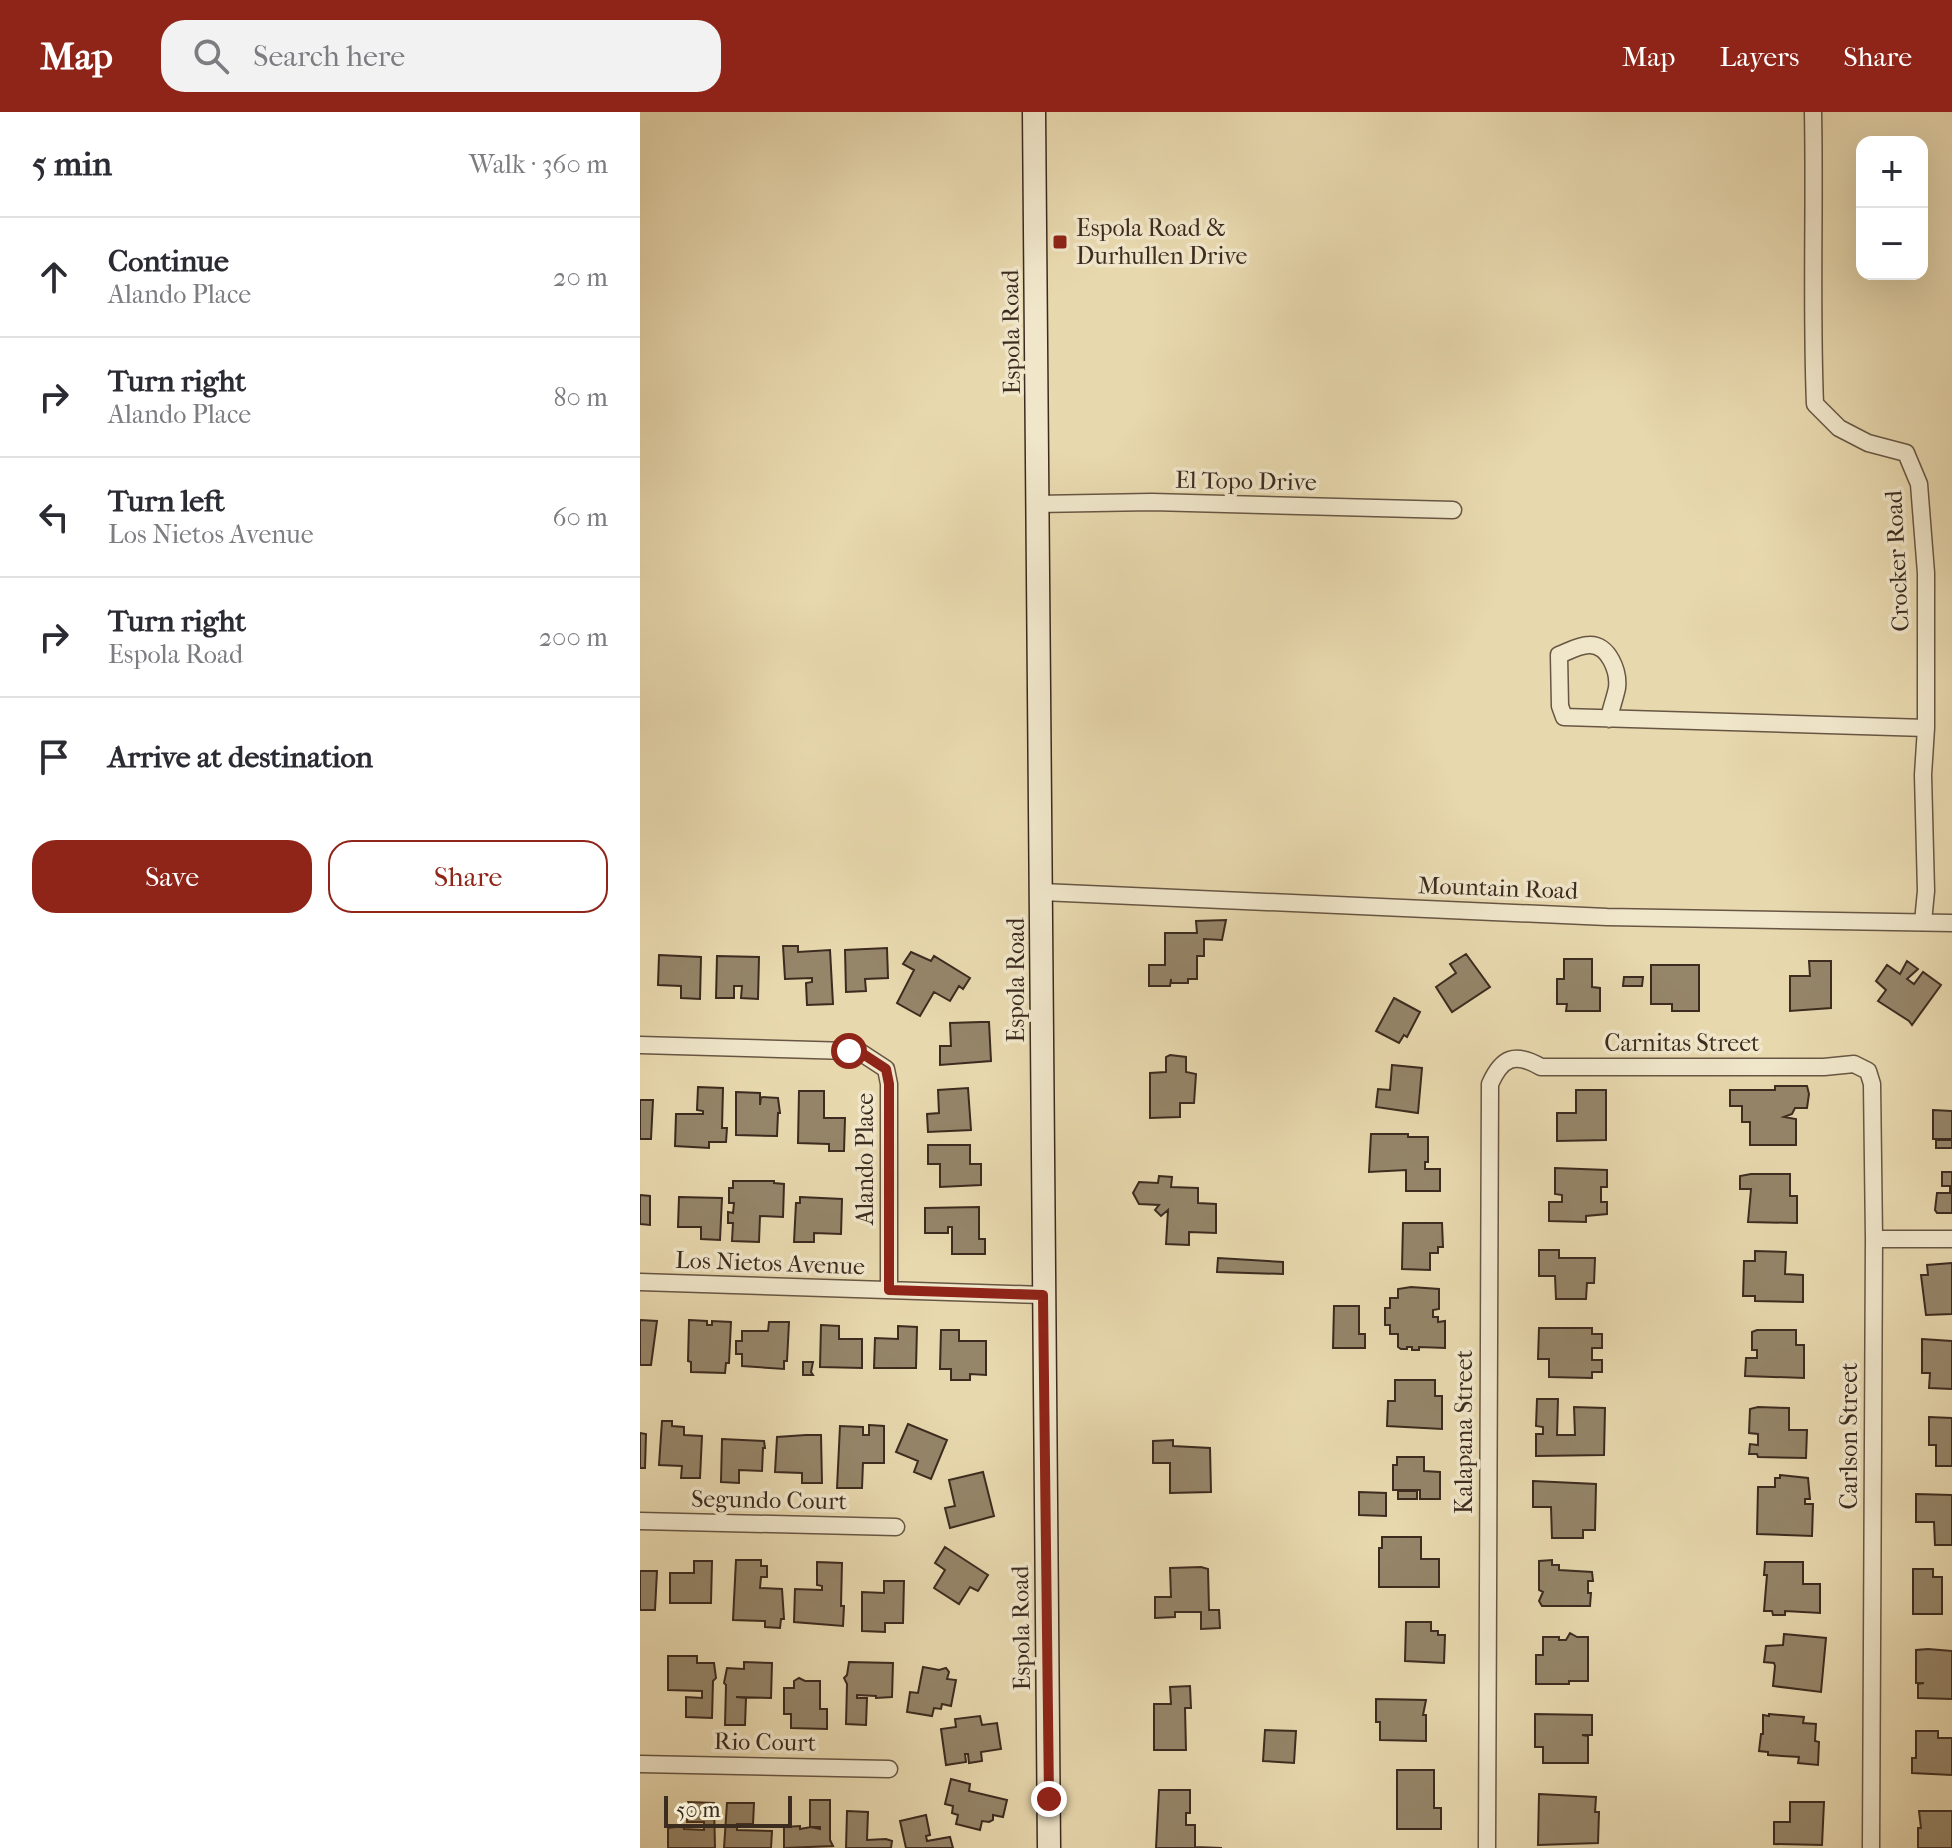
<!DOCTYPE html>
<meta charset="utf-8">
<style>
body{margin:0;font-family:"IM FELL French Canon",serif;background:#f2f2f3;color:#2b2b33}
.controls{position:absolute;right:24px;top:24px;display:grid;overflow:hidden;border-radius:16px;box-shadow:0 8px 32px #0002}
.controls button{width:72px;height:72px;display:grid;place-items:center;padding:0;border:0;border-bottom:2px solid #e1e1e2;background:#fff;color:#2b2b33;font:40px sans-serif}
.scale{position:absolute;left:24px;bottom:20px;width:128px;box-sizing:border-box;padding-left:8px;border:4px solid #3c2b1f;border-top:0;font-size:22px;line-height:28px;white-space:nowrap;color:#3c2b1f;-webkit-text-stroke:6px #f0e6ca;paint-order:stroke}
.stop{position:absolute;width:24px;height:24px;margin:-18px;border:6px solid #8f2418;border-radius:50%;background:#fff}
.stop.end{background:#8f2418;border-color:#fff;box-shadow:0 2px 8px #0008}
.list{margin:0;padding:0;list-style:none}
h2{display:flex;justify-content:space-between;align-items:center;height:104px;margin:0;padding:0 32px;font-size:34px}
h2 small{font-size:26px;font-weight:400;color:#7c7c81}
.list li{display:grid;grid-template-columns:52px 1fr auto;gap:24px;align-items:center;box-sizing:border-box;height:120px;padding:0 32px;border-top:2px solid #e1e1e2}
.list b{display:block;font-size:30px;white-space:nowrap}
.list p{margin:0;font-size:26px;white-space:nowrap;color:#7c7c81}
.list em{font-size:26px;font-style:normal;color:#7c7c81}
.actions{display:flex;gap:16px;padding:24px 32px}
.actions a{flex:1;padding:18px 0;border:2px solid #8f2418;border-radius:24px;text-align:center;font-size:28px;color:#8f2418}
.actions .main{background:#8f2418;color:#fff}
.icon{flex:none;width:44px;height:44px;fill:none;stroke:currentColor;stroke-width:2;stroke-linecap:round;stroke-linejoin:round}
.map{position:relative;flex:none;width:1312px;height:1736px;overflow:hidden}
header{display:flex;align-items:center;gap:48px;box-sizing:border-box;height:112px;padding:0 40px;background:#8f2418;color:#fff}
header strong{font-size:38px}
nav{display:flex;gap:44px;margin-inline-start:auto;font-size:28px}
.search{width:560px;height:72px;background:#f2f2f3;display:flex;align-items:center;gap:20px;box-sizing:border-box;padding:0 28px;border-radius:24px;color:#7c7c81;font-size:30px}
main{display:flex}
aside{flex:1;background:#fff}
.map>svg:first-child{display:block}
.building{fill:#958569;stroke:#3c2b1f;stroke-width:2}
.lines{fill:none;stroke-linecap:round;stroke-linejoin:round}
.minor-casing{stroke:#675643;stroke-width:19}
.secondary-casing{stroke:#3c2b1f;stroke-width:25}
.minor{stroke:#f0e6ca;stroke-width:16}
.secondary{stroke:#f0e6ca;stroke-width:22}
.route{stroke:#8f2418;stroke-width:10}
.poi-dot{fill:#8f2418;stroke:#f0e6ca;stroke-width:3}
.labels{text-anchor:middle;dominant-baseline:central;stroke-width:7;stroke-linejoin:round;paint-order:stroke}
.poi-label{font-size:24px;fill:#3c2b1f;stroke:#f0e6ca;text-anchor:start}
.street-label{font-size:24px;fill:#3c2b1f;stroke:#f0e6ca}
</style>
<header>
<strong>Map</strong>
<div class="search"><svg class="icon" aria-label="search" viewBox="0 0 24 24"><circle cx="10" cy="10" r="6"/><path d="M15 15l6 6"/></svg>Search here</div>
<nav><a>Map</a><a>Layers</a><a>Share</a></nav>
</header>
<main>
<aside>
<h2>5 min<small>Walk · 360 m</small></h2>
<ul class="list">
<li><svg class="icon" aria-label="ahead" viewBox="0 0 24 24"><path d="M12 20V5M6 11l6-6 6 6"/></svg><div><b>Continue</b><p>Alando Place</p></div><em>20 m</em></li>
<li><svg class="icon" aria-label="right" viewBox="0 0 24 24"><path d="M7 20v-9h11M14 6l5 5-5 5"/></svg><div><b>Turn right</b><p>Alando Place</p></div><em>80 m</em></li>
<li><svg class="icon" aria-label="left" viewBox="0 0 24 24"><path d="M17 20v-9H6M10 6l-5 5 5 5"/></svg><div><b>Turn left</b><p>Los Nietos Avenue</p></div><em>60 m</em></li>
<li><svg class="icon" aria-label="right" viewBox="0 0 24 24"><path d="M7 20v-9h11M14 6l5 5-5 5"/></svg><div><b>Turn right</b><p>Espola Road</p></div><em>200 m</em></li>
<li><svg class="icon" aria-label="arrive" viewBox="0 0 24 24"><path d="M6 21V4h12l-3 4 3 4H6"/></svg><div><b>Arrive at destination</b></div></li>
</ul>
<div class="actions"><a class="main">Save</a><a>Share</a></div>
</aside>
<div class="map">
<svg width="1312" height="1736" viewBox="0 0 1312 1736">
<rect width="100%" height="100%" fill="#e8d8ae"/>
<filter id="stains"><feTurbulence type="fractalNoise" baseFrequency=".0025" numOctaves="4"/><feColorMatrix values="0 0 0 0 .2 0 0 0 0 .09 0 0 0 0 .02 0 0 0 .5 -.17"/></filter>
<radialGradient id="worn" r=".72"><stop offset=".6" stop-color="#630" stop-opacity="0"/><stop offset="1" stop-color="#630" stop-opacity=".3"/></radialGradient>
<path class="building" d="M586,808L582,828L564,827V844H557V867H548V871H531V867L530,874H509V853H525V821H557L556,809Z
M143,834H158V840L190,838L193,892L167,893L166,871L172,870V866L145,867Z
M247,836L248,866L225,867L226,879L206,880L205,838Z
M271,840L291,849L294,844L330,866L323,877L319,874L310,889L294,880L280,904L257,891L274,858L263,852Z
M826,842L850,875L812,900L796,875L816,861L810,852Z
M19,843L61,845L60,887L41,886V874L18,873Z
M77,844L119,845L118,887L101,886L102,874H94V886H76Z
M924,847H952V875L960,876V899H926L927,892H917V867H924Z
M1169,849H1191V896L1150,899V864H1170Z
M1267,849L1278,857L1267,867L1274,872L1283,860L1301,873L1272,913L1269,909L1238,889L1246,878L1236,869L1247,853L1260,862Z
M1011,853H1059V899H1032V892H1011Z
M984,865H1003L1002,874H983Z
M754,886L780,900L767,925L764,923L759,931L736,919Z
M341,910H349L351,949L300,953V934H311L310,911Z
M530,943L546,945V960L556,962L554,991H540V1005L510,1006V961L526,960V945Z
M752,953L782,956L778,1001L736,995L738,977L750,978Z
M1135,974H1167L1169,982L1167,996H1155L1152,1002L1144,1005L1156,1007V1033H1110V1010H1102V994H1090V978H1135Z
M58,975L83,976L82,1016H87L86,1030H69V1036L35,1034L36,1002H63V999L57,998Z
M328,976L331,1018L288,1020L287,1002L299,1001L298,978Z
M936,978H966V1028L917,1029V1001H936Z
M159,979H184V1006H205L204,1039H189V1032L158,1031Z
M96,980L120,981V993L121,985L138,986L140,1001H138L137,1024L96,1023Z
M0,988H13L11,1027H0Z
M1293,998L1312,999V1027H1293Z
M731,1022H768V1025H788V1050H785V1057H800V1079H766V1058L729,1060Z
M1296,1028H1312V1036H1296Z
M288,1033H330V1052H341V1073L300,1075V1052H288Z
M915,1056L967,1058V1075H961V1090H967V1102L946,1104V1110L909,1109V1090H922V1083L915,1082Z
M1302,1060H1312V1101H1297L1295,1098L1297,1081H1310V1074H1302Z
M1111,1062H1150V1084H1157V1111L1108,1110L1111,1077H1100V1064Z
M519,1064L532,1065L531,1075L558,1076V1091L576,1092V1121L549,1120V1133L526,1132L528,1098L521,1104L515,1098L519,1093L499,1092L493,1081L499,1070L518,1071Z
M93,1069H134V1071L144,1072L143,1105L120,1104L119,1130L92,1129L93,1111H88V1100L93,1101L94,1091H89V1076H93Z
M0,1083L10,1084V1113L0,1112Z
M39,1085L82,1086L80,1128L61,1127V1115H38Z
M160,1085L202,1087L201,1122L174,1121V1130H154L156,1091H160Z
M339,1095V1127H345V1142H312V1115H308V1121H285V1096Z
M763,1111H802L803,1135H798V1141H790V1158L762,1157Z
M899,1138H919V1146H955L954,1171H947L946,1187H916L915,1164H899Z
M1115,1139L1146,1140L1145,1162L1163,1163V1190L1115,1189V1184H1103L1104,1149H1115Z
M578,1146L643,1150V1162L577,1160Z
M1312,1151V1202L1286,1203L1281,1163H1288L1287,1153Z
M771,1175L799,1177V1197L793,1198V1205H798V1210L805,1209V1236L779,1235V1238H772V1235H767V1237H761L758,1235V1222H750V1213H745V1196H750V1186H758V1177Z
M694,1194H719V1222H725V1236H693Z
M0,1208L17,1209L11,1253H0Z
M49,1208L67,1209V1213H72V1209L91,1210L89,1251H86L85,1261L51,1260V1250L48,1249Z
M129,1210H149L147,1249H144V1257L102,1254V1242H96V1229H102V1219H128Z
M181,1213L199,1214V1227H222V1256L180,1255Z
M258,1214L277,1215L276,1256H234L235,1226L258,1227Z
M899,1216H952V1222H962V1236H952V1248H962V1260H952V1266L909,1265V1247H898Z
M301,1218H319V1229H346V1263L330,1262V1268H311V1257H300Z
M1117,1218H1156V1233H1164V1266L1105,1264L1106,1246H1117V1238H1112V1220Z
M1282,1227L1312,1229V1277L1289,1276L1290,1261H1282Z
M163,1250H173L171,1260L173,1263H163Z
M755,1268H795V1284H802V1317L747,1314L748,1289H755Z
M897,1287H918L917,1323H935L934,1295L965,1296L964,1343L896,1344V1322H903V1315L896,1314Z
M1118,1295L1149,1296V1318H1167L1166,1346L1118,1345L1117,1342H1109L1110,1332L1118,1333V1322L1109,1321L1110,1297Z
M1289,1305L1312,1306V1354H1296V1333H1289Z
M22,1309H32V1314L44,1315V1323L62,1324L60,1366H41L42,1354L19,1353Z
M268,1312L307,1328L291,1367L274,1360L278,1349L256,1340Z
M229,1313L244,1314V1351H223L222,1376H197L200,1314L223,1315V1323H229Z
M0,1321L6,1322L5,1356H0Z
M166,1323H181L182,1371H162V1361L135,1360L137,1325Z
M82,1327L124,1329L125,1336H123L122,1359L99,1358V1371L81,1370Z
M533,1328V1334L570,1336L571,1380L530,1381V1351H513V1329Z
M757,1345H784V1359L800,1360V1387H780V1378H753V1353H757Z
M343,1360L354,1404L310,1416L305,1396L315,1394L309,1368Z
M1140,1363L1168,1366L1170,1387H1165V1392H1173L1172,1424L1117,1422L1118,1375H1135V1366H1140Z
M893,1369L956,1372L955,1418H943V1426H912L911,1395H893Z
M758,1379H777V1387H758Z
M719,1380L746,1381V1404L719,1403Z
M1276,1382L1312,1383V1433H1295L1294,1410H1276Z
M742,1425H781V1447H799V1475H739V1436H742Z
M305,1435L348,1463L338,1479L330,1475L319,1492L294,1476L305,1458L295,1451Z
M96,1448H121V1454H127V1465H121L120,1476L142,1477L144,1507H141L140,1516L125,1515V1509L93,1508Z
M912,1448V1453H919V1458L952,1460L953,1469H948V1481H951L950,1494H902L899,1489L903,1480L899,1478V1449Z
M54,1449H72L71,1491H30V1461H54Z
M177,1450L202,1451L201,1494H204L203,1514L154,1510L155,1477L182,1478V1474L177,1473Z
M1125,1450H1163V1472H1180V1501L1145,1499V1503H1133L1132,1499H1124L1127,1463H1124Z
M561,1455L568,1457L569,1498H579L580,1516L561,1517V1500H535V1505L515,1506V1485H531L530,1456Z
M1273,1457H1293V1465H1302V1502H1273Z
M0,1459H17L15,1498H0Z
M244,1469H264L263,1511H245V1520L222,1519V1480L244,1481Z
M766,1510H791V1519H798V1523H805L804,1551L765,1549Z
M930,1521L937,1525H948V1569H929V1572H896V1543H903V1525H919V1528H926Z
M1144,1522L1186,1526L1181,1580L1133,1574L1135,1554L1134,1551L1124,1550L1126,1534L1143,1533Z
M1288,1537L1312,1539V1587L1278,1586V1572L1284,1571H1276V1538Z
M28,1544H57V1551H74L76,1566L73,1569L72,1606L46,1605V1585L62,1586V1579L28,1578Z
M104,1550L132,1551L131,1586L96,1585L106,1586L105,1613H85L86,1573L84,1571L87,1556L104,1557Z
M209,1550L253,1551L252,1585L236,1586V1584L217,1583V1586H227L226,1613L206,1612L207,1572L204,1566L207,1563Z
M283,1555L299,1558L306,1556L309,1560L307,1567L316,1568L311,1594L302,1592L301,1597L294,1596L292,1604L267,1600L270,1580L278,1581Z
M159,1566L165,1569H180V1597H187V1617L151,1616V1602H144V1576H154V1569Z
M550,1574L551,1596H545L546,1638H514V1592H531L530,1575Z
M736,1587L786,1588L783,1603H786V1629L740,1628V1610H736Z
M895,1602L952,1603V1623H942L948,1624V1651H903V1635H895Z
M1129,1602L1164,1605L1163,1611L1176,1612L1175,1629L1179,1630L1178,1653L1158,1651L1159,1645L1128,1643V1640L1119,1639L1121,1622H1123V1603L1129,1604Z
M340,1604L342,1613L357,1611L361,1637L341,1640L342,1649L329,1651L328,1642H325L326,1650L306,1653L301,1617L316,1615L315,1607Z
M625,1618L656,1619L654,1651L623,1649Z
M1276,1619H1298V1626H1312V1663L1272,1661V1646H1276Z
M757,1658H794V1696H801V1717H757Z
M311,1667L330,1672L329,1679L367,1688L363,1705L353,1703V1708L349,1710L342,1709L340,1718L316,1712L318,1703L312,1701L313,1694L305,1692Z
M519,1678H550V1701H546V1713H555V1735L582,1736H516Z
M899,1682L956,1685L955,1700H959L958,1731L898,1733Z
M170,1688H190V1728L193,1734L144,1736V1715L160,1714V1717L171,1715L180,1717V1715H170Z
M48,1690L74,1691L75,1736H28V1716L44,1714V1717L64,1718V1710H47Z
M1150,1690H1184L1182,1733L1134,1732V1710H1150Z
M87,1691H114L113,1712H97V1718L132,1719L131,1736H84Z
M207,1699L228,1700L227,1728L246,1727L252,1729L251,1736H206Z
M1279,1699H1312V1736H1278V1716H1281Z
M286,1703L290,1723L286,1724L287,1729L310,1725L313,1736H266L260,1709Z"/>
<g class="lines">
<g class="minor-casing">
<path id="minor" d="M1173,0C1175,97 1171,194 1175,292L1199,316L1228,331L1266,341L1279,372L1286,461V616L1283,663L1286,779L1283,810
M397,392L512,390L813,398
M969,607C971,596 975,586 977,576C979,560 969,532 949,533C939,533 927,540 919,543L920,594L924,605L1286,616
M402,780L967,805L1312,811
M0,933L209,939L220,940L246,957L249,972V1178
M1234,1127H1312
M0,1170L403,1183
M0,1409L256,1415
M0,1652L249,1657
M847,1736L850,972C862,945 875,940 901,955H1184L1214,952L1228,959L1232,972L1234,1127L1231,1736"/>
</g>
<g class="secondary-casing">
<path id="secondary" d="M394,0L409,1736"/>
</g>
<use href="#minor" class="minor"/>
<use href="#secondary" class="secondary"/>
</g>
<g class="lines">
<path class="route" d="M209,939L220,940L246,957L249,972V1178L403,1183L409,1687"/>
</g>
<rect class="poi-dot" x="412" y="122" width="16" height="16" rx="4"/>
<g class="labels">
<g class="poi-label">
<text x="436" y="116">Espola Road &amp;<tspan x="436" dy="28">Durhullen Drive</tspan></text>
</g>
<g class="street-label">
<text transform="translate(371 220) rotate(-91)">Espola Road</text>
<text transform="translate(606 369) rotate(1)">El Topo Drive</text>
<text transform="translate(1257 449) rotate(-93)">Crocker Road</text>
<text transform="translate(858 776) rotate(2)">Mountain Road</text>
<text transform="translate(376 868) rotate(-90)">Espola Road</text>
<text x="1042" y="931">Carnitas Street</text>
<text transform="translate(225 1047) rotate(-90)">Alando Place</text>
<text transform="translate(130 1151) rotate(2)">Los Nietos Avenue</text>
<text transform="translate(824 1320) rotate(-90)">Kalapana Street</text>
<text transform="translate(1209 1324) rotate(-90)">Carlson Street</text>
<text transform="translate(129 1388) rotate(1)">Segundo Court</text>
<text transform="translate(381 1516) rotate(-91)">Espola Road</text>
<text transform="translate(125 1630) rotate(1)">Rio Court</text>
</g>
</g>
<rect width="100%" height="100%" filter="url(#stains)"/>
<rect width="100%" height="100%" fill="url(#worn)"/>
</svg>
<div class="controls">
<button>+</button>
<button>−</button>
</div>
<div class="scale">50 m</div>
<div class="stop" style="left:209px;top:939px"></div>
<div class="stop end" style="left:409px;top:1687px"></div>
</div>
</main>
